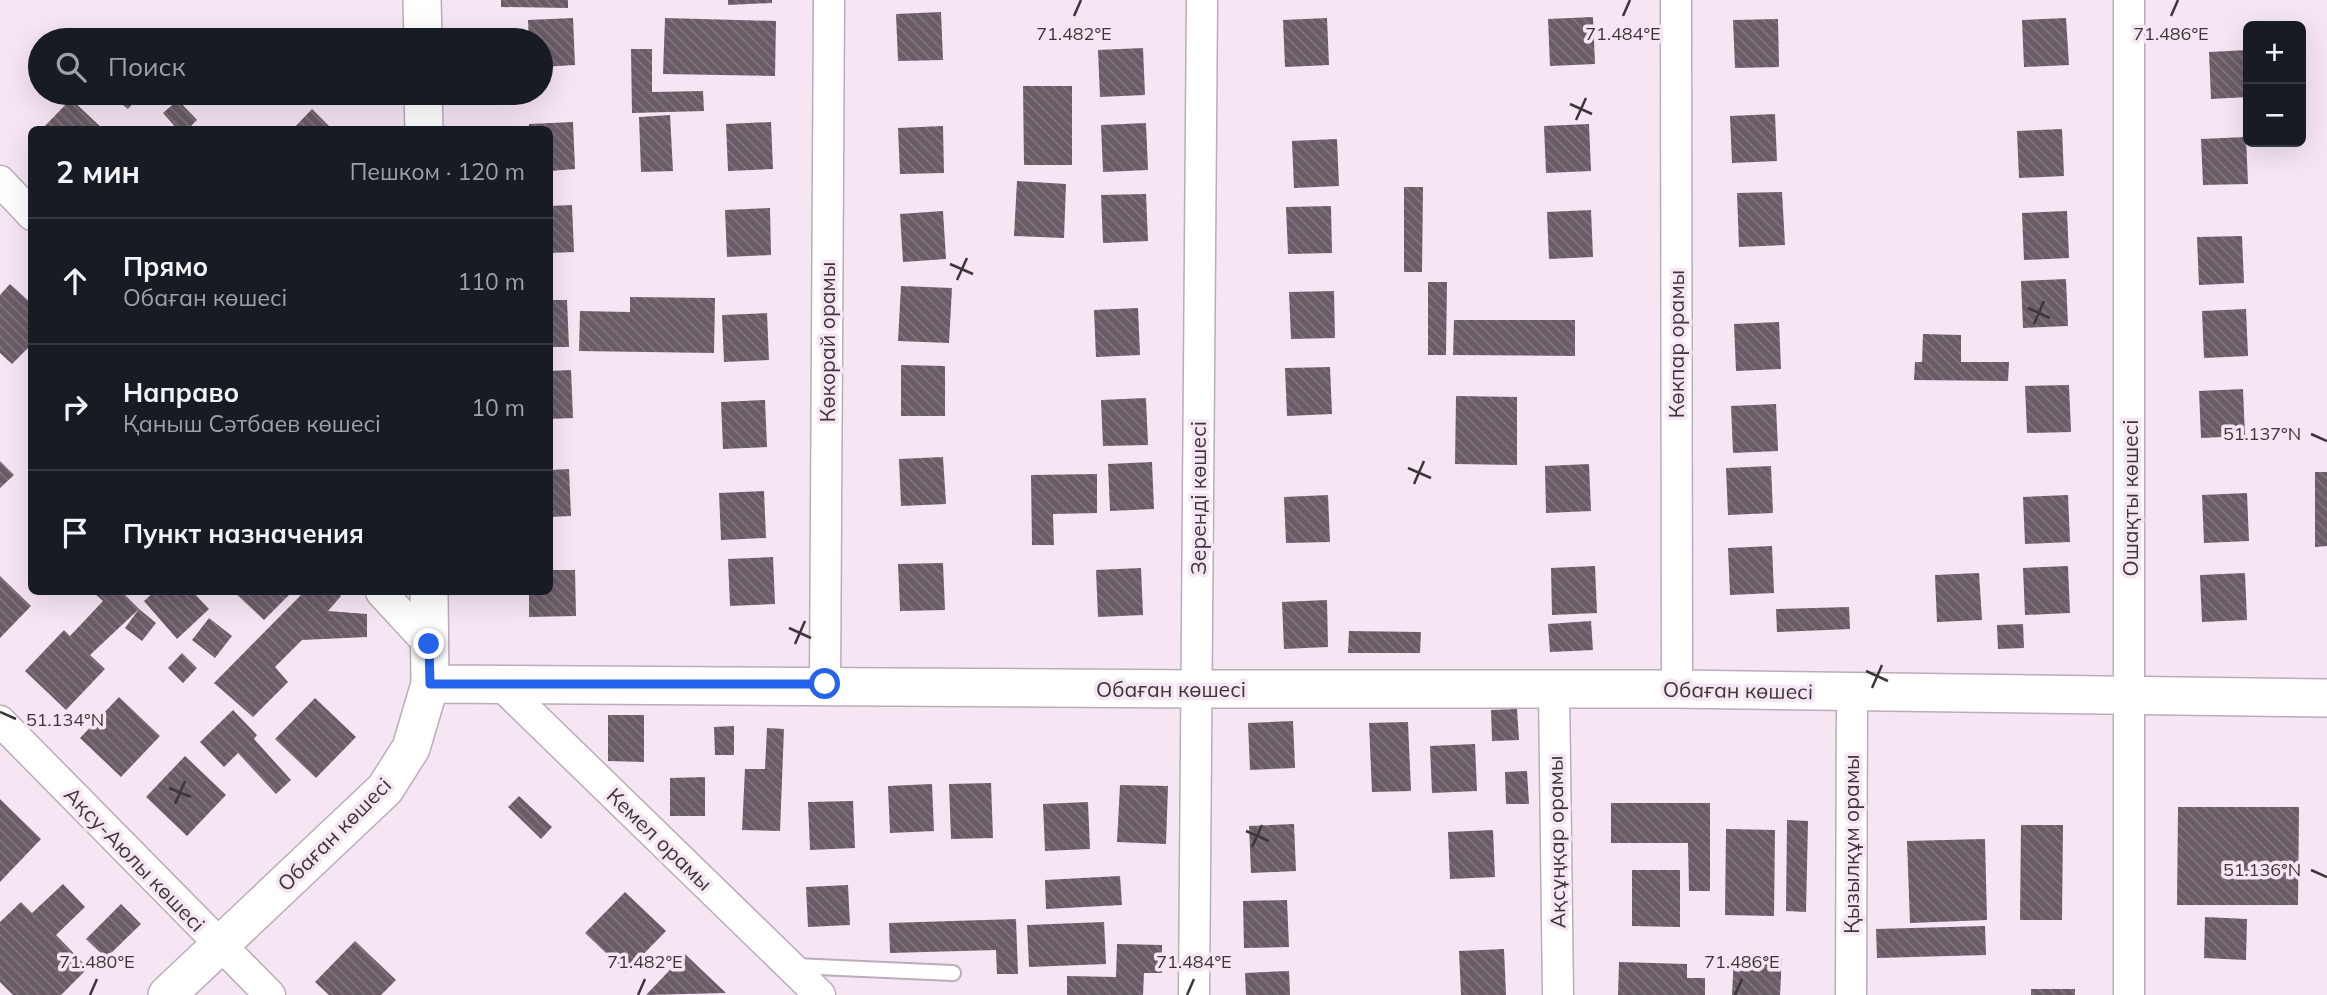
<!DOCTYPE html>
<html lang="ru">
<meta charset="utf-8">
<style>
body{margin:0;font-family:Mulish,sans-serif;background:#20242c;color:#f1f3f6}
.controls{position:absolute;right:21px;top:21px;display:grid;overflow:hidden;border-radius:10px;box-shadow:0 7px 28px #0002}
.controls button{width:63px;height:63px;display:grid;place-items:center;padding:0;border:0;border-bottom:2px solid #363941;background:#171b24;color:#f1f3f6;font:35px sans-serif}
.stop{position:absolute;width:21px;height:21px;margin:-16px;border:5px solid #2563eb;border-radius:50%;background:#fff}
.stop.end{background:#2563eb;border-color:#fff;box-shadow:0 2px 7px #0008}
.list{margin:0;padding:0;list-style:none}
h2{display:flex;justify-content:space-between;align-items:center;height:91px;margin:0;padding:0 28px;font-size:30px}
h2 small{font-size:23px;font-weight:400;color:#9ea1a6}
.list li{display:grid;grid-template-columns:46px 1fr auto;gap:21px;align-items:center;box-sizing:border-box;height:126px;padding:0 28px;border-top:2px solid #363941}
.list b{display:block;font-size:26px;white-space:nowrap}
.list p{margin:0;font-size:23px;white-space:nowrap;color:#9ea1a6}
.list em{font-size:23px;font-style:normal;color:#9ea1a6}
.icon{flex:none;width:38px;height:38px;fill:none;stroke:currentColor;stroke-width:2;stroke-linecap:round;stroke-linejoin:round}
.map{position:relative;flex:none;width:2327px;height:995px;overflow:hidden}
.search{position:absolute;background:#171b24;box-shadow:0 7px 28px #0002;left:28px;top:28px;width:525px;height:77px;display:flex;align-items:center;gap:18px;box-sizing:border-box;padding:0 24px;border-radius:38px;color:#9ea1a6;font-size:26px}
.panel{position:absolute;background:#171b24;box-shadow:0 7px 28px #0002;left:28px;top:126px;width:525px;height:469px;border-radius:10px}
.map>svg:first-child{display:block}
.building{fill:url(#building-back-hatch)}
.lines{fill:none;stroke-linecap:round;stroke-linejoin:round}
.service-casing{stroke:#bbacb9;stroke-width:18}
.minor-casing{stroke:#bbacb9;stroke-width:33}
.tertiary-casing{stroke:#bbacb9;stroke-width:40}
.service{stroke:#fff;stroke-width:14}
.minor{stroke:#fff;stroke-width:30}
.tertiary{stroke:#fff;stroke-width:37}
.route{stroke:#2563eb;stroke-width:9}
.ticks{fill:none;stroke:#3c363b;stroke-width:2.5}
.labels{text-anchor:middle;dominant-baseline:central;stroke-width:7;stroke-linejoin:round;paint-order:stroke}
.street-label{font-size:21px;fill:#3c363b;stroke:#f6e5f3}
.ticks-label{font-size:18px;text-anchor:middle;fill:#3c363b;stroke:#f6e5f3;stroke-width:7;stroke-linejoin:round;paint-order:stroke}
</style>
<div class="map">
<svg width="2327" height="995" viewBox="0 0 2327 995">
<defs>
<pattern id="building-back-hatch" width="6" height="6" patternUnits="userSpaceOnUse" patternTransform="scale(1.75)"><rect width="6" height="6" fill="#6a5c67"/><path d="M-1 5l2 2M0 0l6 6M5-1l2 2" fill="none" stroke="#80767e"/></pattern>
</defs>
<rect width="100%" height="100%" fill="#f6e5f3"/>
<path class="building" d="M501,0H568V8L501,7Z
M728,0H772V3L728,5Z
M941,12L943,60L898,61L896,14Z
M1593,17L1595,64L1550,66L1548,19Z
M573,18L575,65L541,67V40H529L528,20Z
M665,18L776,21L775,76L663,74Z
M1327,18L1329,65L1285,67L1283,20Z
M2066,18L2069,65L2024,67L2022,20Z
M1778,19L1779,67L1735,68L1733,20Z
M1143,48L1145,95L1100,97L1098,50Z
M631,49H652V92L703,91L704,111L632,113Z
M2248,50V97L2211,99L2209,52Z
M1023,86H1072V165H1024Z
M114,93H134L139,96L128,109L112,96Z
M71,99L104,130H41Z
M178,100L197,120L190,127L192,130H178L163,113Z
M312,109L333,130H292Z
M1775,114L1777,161L1732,163L1730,116Z
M670,115L673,171L641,172L639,117Z
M573,122L575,169L550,171V130H529V124Z
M771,122L773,169L728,171L726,124Z
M1146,123L1148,170L1103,172L1101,125Z
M1589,124L1591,171L1546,173L1544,126Z
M943,126L944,173L900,174L898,128Z
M2062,129L2064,176L2019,178L2017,131Z
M2246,137L2248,184L2203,185L2201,139Z
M1337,139L1339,186L1294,188L1292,141Z
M1017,181L1066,184L1064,238L1014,236Z
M1404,187H1423L1422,272H1404Z
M1782,192L1785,245L1739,247L1737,193Z
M1146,194L1148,241L1103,243L1101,195Z
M572,205L574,252L550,253V206Z
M1331,206L1332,253L1288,254L1286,207Z
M770,208L771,255L727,257L725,210Z
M1591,210L1593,257L1549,259L1547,212Z
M943,211L946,259L903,262L900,214Z
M2067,211L2069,258L2024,260L2022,213Z
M2242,236L2244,283L2199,285L2197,237Z
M2066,279L2068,326L2023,328L2021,281Z
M1428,282H1447L1446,355H1428Z
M10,284L32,304V344L12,364L0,353V295Z
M901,286L952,288L949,343L898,341Z
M1334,291L1335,338L1291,339L1289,292Z
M630,297L715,298L714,353L579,351L580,311L630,312Z
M550,300H567L569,347H550Z
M1138,308L1140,355L1096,357L1094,310Z
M2246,309L2248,356L2204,358L2202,311Z
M767,313L769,360L724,362L722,315Z
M1454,320H1575V356L1453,355Z
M1779,322L1781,369L1736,371L1734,324Z
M1923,334L1961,335V362H2009L2008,381L1914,380L1915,362H1922Z
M901,365L945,366V416H901Z
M1330,367L1332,414L1287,416L1285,368Z
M571,370L573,418L550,419V371Z
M2069,385L2071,432L2027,433L2025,386Z
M2243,389L2245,436L2201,438L2199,391Z
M1456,396L1517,397V465L1455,464Z
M1146,398L1148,445L1103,446L1101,400Z
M765,400L767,447L723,449L721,402Z
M1776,404L1778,451L1733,453L1731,406Z
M943,457L946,504L901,506L899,459Z
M0,461L14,475L0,488Z
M1152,462L1154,509L1110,511L1108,464Z
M1589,464L1591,511L1546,513L1545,466Z
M1771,466L1773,513L1728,515L1726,468Z
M569,469L571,516L550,517V470Z
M2315,472H2327V546L2315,547Z
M1097,474V513L1053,514L1054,545H1032L1031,475Z
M764,491L766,538L721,540L719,493Z
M2247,493L2249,541L2204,543L2202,495Z
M1328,495L1330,542L1286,543L1284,497Z
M2068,495L2070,542L2025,544L2023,497Z
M1772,546L1774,593L1730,595L1728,548Z
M773,557L775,604L730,606L728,559Z
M943,563L945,610L900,611L898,564Z
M1595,566L1597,613L1552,615L1551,568Z
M2068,566L2070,613L2025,615L2023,568Z
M1141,568L1143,615L1098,617L1096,570Z
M550,570H575L576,616L529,617V592H550Z
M1979,573L1982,620L1937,622L1935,575Z
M2245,573L2247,620L2202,622L2200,575Z
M0,576L31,606L0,638Z
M93,592H122L139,609L90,655L105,669L66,710L25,671L64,630L70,636L103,601Z
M154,592H193L209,609L177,639L144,601Z
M234,592H292L264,620Z
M304,592H336L341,596L328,611L367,614V637L302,640L275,667L288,682L253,717L214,683Z
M1327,600L1328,647L1284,649L1282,602Z
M1849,607L1850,629L1777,632L1776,609Z
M139,609L156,623L142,641L125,628Z
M209,618L232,636L215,658L192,640Z
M1591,621L1593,650L1550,652L1548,624Z
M2023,624L2024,648L1998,649L1997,625Z
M1349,631L1421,632L1420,653H1348Z
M182,653L197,668L183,683L168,668Z
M119,697L160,736L121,777L80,738Z
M315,698L356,737L316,778L275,739Z
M1517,709L1519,740L1492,741L1491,710Z
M233,710L257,735L254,739L291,780L276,794L238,753L224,767L200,742Z
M608,715H644V762L608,761Z
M1293,721L1295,768L1250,770L1248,723Z
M1408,722L1411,791L1372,792L1369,723Z
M734,726V755H715L714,727Z
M767,728L784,729L780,831L742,830L745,769H765Z
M1475,744L1477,791L1432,793L1430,746Z
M185,756L226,795L187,836L146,797Z
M1527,771L1529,804H1506L1505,772Z
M705,777V816H670V778Z
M991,783L993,838L951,839L949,784Z
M932,784L934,831L890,833L888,786Z
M1120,785L1168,786L1166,844L1117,842Z
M519,796L552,827L541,839L508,807Z
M0,799L41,839L0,882Z
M853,801L855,848L810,850L808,802Z
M1088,802L1090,849L1045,851L1043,804Z
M1611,803H1710V891H1689L1688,843H1611Z
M2178,807H2299L2298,905H2177Z
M1787,820L1808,821L1806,912L1786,911Z
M1294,824L1296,871L1251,873L1249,826Z
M2021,825H2063L2062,920H2020Z
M1726,829L1775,830L1774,916L1725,915Z
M1493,830L1495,877L1450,879L1448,832Z
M1985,839L1987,920L1910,923L1907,841Z
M1632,870H1680V927L1632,926Z
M1120,876L1122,905L1046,909L1045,880Z
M63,884L85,907L56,935L88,968L61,995H13L0,982V922L21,902L32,913Z
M848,885L850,925L808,927L806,887Z
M625,892L666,931L626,972L585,933Z
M1287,900L1289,947L1244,948L1243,901Z
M121,904L141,924L106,958L86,939Z
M2205,917L2247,919L2246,960L2204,958Z
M1016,919L1018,974H997L996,950L890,953L889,923Z
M1104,922L1106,964L1029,967L1027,925Z
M1985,926L1986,955L1877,958L1876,929Z
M355,941L396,980L381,995H329L315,982Z
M1117,944L1162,945V973H1144L1143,995H1067V976L1116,977Z
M1504,949L1506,995H1461L1459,951Z
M685,954L726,993L646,995Z
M1734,955L1782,956L1780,995H1732Z
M1619,962L1687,964V978H1705V995H1618Z
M1289,971L1290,995H1246L1245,973Z
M2031,989H2075V995H2031Z"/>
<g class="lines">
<g class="service-casing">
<path id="service" d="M795,966L953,973"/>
</g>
<g class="minor-casing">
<path id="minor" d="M1676,0L1677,689
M0,181L32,215
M381,592L429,644
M499,683L820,995
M825,684L829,0
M1554,689L1558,995
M0,721L270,995
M1194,995L1202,0
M1851,995L1852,692
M2129,995V0"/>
</g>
<g class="tertiary-casing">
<path id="tertiary" d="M422,0L423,40
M423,93L424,130
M430,684L1197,689H1677L2327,698
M167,995L385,789L411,748L430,684L429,592"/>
</g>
<use href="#service" class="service"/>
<use href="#minor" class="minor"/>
<use href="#tertiary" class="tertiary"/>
</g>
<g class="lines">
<path class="route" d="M429,644L430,684H825"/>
</g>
<path class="ticks" d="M1074,16L1081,0M1623,16L1630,0M2171,16L2178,0M1570,104L1592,114M1576,120L1586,98M950,264L973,274M957,280L967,258M2028,308L2050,318M2034,324L2044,301M2311,434L2327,441M1408,468L1431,478M1414,484L1424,461M789,628L811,638M795,644L805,621M1866,671L1888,681M1872,688L1882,665M0,712L16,719M169,788L191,797M175,804L185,781M1246,831L1269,841M1252,847L1262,825M2311,870L2327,877M90,995L97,979M638,995L645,979M1187,995L1194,979M1735,995L1742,979"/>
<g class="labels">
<g class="street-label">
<text transform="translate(827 342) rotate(-90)">Көкорай орамы</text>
<text transform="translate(1676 344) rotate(-90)">Көкпар орамы</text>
<text transform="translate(1198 498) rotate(-90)">Зеренді көшесі</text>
<text transform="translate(2130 498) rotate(-90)">Ошақты көшесі</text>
<text x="1171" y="689">Обаған көшесі</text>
<text transform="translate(1738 690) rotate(1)">Обаған көшесі</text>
<text transform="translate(334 834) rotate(-45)">Обаған көшесі</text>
<text transform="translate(660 839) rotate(44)">Кемел орамы</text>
<text transform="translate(1556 842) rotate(-91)">Ақсұңқар орамы</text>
<text transform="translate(1851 844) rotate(-90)">Қызылқұм орамы</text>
<text transform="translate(135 859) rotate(46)">Ақсу-Аюлы көшесі</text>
</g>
</g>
<g class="ticks-label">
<text x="1074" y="40">71.482°E</text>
<text x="1623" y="40">71.484°E</text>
<text x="2171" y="40">71.486°E</text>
<text x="2262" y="440">51.137°N</text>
<text x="65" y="726">51.134°N</text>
<text x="2262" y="876">51.136°N</text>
<text x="97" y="968">71.480°E</text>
<text x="645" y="968">71.482°E</text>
<text x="1194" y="968">71.484°E</text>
<text x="1742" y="968">71.486°E</text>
</g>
</svg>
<div class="controls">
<button>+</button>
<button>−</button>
</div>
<div class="stop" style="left:825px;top:684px"></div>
<div class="stop end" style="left:429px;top:644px"></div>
<div class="search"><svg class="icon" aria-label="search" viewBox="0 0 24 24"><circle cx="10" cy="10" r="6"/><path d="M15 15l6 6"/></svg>Поиск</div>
<section class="panel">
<h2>2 мин<small>Пешком · 120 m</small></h2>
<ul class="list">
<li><svg class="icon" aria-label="ahead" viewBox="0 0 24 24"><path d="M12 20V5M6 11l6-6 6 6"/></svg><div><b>Прямо</b><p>Обаған көшесі</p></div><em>110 m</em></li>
<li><svg class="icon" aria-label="right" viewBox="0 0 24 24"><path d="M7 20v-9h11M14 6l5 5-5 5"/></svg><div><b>Направо</b><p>Қаныш Сәтбаев көшесі</p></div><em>10 m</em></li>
<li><svg class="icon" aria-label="arrive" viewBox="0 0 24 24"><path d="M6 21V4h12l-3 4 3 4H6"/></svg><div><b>Пункт назначения</b></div></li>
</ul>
</section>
</div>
